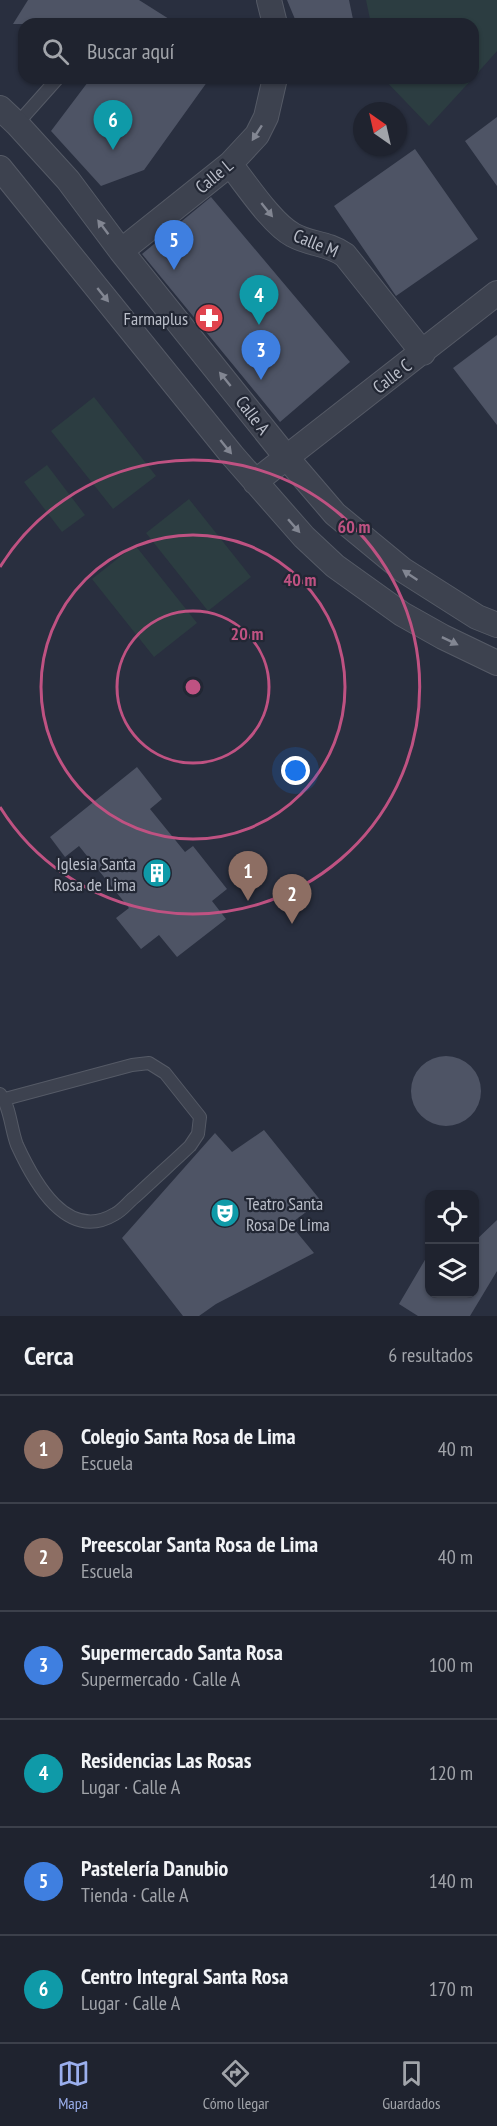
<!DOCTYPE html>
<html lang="es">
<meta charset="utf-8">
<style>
body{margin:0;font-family:"PT Sans Narrow",sans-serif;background:#272b37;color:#f1f3f6}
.controls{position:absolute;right:18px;bottom:18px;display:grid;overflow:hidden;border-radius:12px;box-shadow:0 2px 4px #0004}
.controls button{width:54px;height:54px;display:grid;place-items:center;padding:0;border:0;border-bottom:2px solid #3c404b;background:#1f232f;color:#f1f3f6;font:30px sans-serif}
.compass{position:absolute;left:353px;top:102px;width:54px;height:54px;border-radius:50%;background:#1f232f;box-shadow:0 2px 4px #0004;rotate:326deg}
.you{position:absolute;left:296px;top:771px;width:21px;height:21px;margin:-15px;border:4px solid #fff;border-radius:50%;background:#1a73e8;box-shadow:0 0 0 9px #1a73e833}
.badge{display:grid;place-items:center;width:39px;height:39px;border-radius:50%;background:#9bafed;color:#fff;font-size:20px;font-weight:700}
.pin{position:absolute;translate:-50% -50px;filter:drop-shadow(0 2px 3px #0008)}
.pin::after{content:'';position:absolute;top:32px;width:21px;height:18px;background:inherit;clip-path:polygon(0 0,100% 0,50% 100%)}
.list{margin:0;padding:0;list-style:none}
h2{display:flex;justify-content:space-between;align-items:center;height:78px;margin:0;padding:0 24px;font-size:26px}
h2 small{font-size:20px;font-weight:400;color:#a1a4aa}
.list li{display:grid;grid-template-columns:39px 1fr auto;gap:18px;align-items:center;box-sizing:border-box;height:108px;padding:0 24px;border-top:2px solid #3c404b}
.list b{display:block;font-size:22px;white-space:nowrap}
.list p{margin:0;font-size:20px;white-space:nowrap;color:#a1a4aa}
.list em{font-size:20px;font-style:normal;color:#a1a4aa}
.icon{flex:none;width:33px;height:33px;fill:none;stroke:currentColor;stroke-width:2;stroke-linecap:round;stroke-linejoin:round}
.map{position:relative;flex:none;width:497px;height:1316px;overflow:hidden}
.search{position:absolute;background:#1f232f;box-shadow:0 2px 4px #0004;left:18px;right:18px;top:18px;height:66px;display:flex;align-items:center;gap:15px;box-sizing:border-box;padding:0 21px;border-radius:18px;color:#a1a4aa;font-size:22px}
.sheet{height:726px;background:#1f232f}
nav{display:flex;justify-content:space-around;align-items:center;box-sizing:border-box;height:84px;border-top:2px solid #3c404b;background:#1f232f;font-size:16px;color:#a1a4aa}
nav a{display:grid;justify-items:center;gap:3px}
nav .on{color:#9bafed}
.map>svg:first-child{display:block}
.green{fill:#2c3d41}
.building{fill:#4e5465}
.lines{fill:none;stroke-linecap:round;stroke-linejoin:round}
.lane-casing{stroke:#555a66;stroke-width:14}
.street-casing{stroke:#555a66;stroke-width:26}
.lane{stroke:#3d424f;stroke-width:12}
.street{stroke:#3d424f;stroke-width:24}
.oneway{fill:#828692}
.ring{fill:none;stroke:#bf5282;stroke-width:3}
.labels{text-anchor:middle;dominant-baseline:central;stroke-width:4.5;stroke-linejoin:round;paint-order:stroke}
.street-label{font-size:18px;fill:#babec9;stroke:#222734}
.poi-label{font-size:18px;fill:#babec9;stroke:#222734;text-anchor:end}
.centre{fill:#bf5282;stroke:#222734;stroke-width:3}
.ring-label{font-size:18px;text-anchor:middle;font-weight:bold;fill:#bf5282;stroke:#222734;stroke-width:4.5;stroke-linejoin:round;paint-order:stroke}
</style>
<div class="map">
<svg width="497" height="1316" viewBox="0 0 497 1316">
<rect width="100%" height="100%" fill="#292f3f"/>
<path class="green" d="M366,0H497V51L473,78V24H371Z
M383,78H473L429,126Z
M94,397L156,476L113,509L51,431Z
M47,465L85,515L62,532L24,482Z
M189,499L251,577L208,611L146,533Z
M135,545L197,623L154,657L92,579Z"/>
<path class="building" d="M28,0H139L177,24H13Z
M287,0H349L354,24H297Z
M91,78H210L144,170L101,186L51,131Z
M497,117V186L465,141Z
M415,149L478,239L396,296L334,206Z
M211,197L350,362L280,422L142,254Z
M497,335V425L453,368Z
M137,767L162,799L150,809L185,852L193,846L227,889L212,901L226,919L177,957L159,935L141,949L116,918L129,908L79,846L65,857L50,837Z
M411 1091a35 35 0 1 1 70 0a35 35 0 1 1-70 0Z
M264,1130L321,1201L290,1224L314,1253L216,1304L199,1316H183L122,1238L215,1133L232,1152Z
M497,1220V1271L470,1316H418L399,1304L429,1253V1293H474V1242Z"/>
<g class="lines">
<g class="lane-casing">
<path id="lane" d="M17,124L58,78
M0,1094C10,1105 11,1130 17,1145C34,1182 67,1243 115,1214C123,1210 129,1201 136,1196C154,1179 172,1163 190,1146L198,1134L200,1117L165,1073L149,1063L132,1065L5,1099"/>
</g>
<g class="street-casing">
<path id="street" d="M269,0L275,24
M0,108L17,124L68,180L121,251L287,458L335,514L403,570L477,617L497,625
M230,164C246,184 272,224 293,235C311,245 326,242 345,255L423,353
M0,168L232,455L304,537L335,566L402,614L443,637L497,663
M121,251L230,164L257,135L266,117L275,78
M255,482L497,293"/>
</g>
<use href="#lane" class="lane"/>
<use href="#street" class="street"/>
</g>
<defs><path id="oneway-solid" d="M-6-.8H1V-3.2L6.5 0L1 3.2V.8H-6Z" transform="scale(1.5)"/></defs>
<g class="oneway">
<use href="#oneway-solid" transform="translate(257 133) rotate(123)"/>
<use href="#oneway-solid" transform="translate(267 210) rotate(51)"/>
<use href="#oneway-solid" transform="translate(103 227) rotate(-127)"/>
<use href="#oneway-solid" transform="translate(103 295) rotate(51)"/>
<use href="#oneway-solid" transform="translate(225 379) rotate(-129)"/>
<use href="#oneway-solid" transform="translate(226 447) rotate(51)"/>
<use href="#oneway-solid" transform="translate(294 526) rotate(49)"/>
<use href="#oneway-solid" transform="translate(410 575) rotate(-146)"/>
<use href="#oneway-solid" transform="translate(450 641) rotate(26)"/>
</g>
<g class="ring">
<circle cx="193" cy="687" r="76"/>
<circle cx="193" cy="687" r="152"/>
<path d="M0 567A227 227 0 1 1 0 807"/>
</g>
<defs>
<g id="pharmacy-disc" transform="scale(1.5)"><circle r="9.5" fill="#e0444e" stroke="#222734"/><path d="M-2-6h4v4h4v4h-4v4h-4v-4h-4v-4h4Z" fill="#fff"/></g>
<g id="building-disc" transform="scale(1.5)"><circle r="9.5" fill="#0f9aa8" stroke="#222734"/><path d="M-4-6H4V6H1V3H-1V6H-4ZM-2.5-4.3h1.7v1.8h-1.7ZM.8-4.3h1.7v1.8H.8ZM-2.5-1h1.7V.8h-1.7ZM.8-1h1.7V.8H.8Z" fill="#fff"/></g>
<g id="theatre-disc" transform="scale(1.5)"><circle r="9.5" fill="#0f9aa8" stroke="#222734"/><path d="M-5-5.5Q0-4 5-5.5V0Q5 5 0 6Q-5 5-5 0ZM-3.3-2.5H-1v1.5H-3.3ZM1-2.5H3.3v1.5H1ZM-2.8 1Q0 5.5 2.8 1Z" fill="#fff"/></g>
</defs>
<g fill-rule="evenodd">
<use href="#pharmacy-disc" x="209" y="318"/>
<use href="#building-disc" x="157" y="873"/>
<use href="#theatre-disc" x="225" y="1213"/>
</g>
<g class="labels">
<g class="street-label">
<text transform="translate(214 176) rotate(-40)">Calle L</text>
<text transform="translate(316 243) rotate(22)">Calle M</text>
<text transform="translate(392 376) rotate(-38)">Calle C</text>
<text transform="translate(253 415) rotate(52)">Calle A</text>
</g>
<g class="poi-label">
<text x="188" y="318">Farmaplus</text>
<text x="136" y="863">Iglesia Santa<tspan x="136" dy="21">Rosa de Lima</tspan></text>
<text x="246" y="1203" text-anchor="start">Teatro Santa<tspan x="246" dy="21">Rosa De Lima</tspan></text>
</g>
</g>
<circle cx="193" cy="687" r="9" class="centre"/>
<g class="ring-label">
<text x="354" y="533">60 m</text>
<text x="300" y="586">40 m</text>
<text x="247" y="640">20 m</text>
</g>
</svg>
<div class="controls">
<button><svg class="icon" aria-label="locate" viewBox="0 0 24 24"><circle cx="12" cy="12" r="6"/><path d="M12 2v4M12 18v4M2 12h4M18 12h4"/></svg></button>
<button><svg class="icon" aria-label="layers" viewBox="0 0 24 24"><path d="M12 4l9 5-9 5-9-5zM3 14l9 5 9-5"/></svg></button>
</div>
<svg class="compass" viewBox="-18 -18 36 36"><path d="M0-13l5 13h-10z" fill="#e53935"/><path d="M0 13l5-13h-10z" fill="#a1a4aa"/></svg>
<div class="you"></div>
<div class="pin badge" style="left:248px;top:901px;background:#8d6e63">1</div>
<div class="pin badge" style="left:292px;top:924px;background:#8d6e63">2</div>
<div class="pin badge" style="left:261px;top:380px;background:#3f7fe0">3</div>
<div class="pin badge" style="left:259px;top:325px;background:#0f9aa8">4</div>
<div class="pin badge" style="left:174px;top:270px;background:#3f7fe0">5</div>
<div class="pin badge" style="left:113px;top:150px;background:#0f9aa8">6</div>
<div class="search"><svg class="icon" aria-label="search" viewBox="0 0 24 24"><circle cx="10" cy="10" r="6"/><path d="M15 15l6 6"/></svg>Buscar aquí</div>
</div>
<section class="sheet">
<h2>Cerca<small>6 resultados</small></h2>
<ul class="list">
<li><span class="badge" style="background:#8d6e63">1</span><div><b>Colegio Santa Rosa de Lima</b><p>Escuela</p></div><em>40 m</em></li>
<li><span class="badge" style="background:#8d6e63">2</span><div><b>Preescolar Santa Rosa de Lima</b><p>Escuela</p></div><em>40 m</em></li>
<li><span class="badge" style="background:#3f7fe0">3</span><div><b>Supermercado Santa Rosa</b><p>Supermercado · Calle A</p></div><em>100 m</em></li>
<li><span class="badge" style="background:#0f9aa8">4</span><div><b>Residencias Las Rosas</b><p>Lugar · Calle A</p></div><em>120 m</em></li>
<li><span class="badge" style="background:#3f7fe0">5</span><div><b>Pastelería Danubio</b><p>Tienda · Calle A</p></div><em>140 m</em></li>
<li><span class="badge" style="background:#0f9aa8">6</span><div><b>Centro Integral Santa Rosa</b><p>Lugar · Calle A</p></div><em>170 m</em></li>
</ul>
</section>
<nav>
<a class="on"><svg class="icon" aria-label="map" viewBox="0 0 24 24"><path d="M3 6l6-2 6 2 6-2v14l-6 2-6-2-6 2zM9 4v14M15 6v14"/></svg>Mapa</a>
<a><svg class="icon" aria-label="directions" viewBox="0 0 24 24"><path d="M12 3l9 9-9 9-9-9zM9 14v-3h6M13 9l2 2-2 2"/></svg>Cómo llegar</a>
<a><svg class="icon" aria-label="saved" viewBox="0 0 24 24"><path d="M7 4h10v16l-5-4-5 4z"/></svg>Guardados</a>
</nav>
